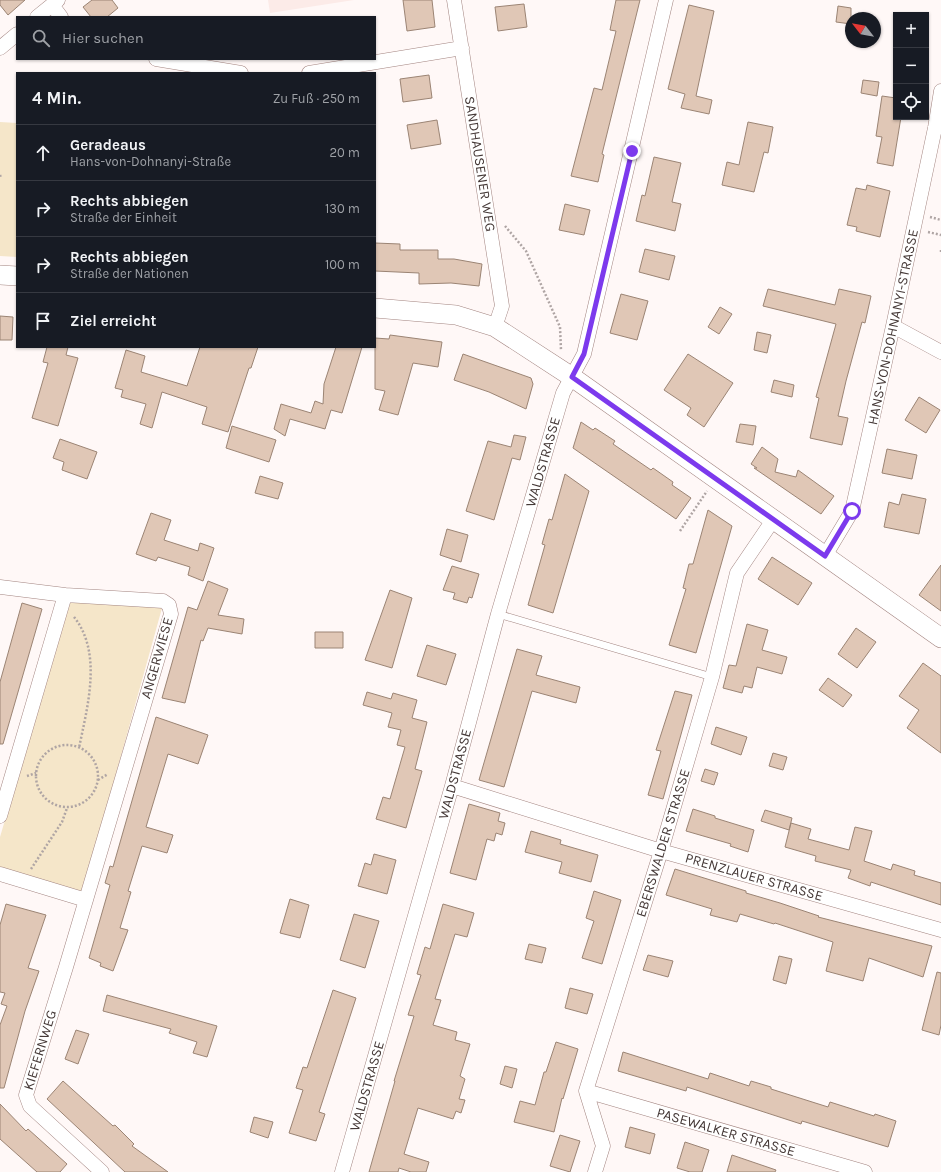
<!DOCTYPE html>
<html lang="de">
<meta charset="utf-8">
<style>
body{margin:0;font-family:Karla,sans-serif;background:#242831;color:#f1f3f6}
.controls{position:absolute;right:12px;top:12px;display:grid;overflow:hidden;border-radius:0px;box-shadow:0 1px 3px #0004}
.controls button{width:36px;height:36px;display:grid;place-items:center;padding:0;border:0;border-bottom:1px solid #363941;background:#171b24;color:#f1f3f6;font:20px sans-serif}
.compass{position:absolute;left:845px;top:12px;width:36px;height:36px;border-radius:50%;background:#171b24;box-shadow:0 1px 3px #0004;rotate:301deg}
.stop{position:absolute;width:12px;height:12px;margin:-9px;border:3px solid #7c3aed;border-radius:50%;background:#fff}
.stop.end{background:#7c3aed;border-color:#fff;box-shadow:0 1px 4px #0008}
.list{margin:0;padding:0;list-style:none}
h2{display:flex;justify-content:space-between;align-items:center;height:52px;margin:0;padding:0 16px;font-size:17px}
h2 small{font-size:13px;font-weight:400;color:#9ea1a6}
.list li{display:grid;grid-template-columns:26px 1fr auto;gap:12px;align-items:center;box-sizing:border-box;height:56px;padding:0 16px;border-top:1px solid #363941}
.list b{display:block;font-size:15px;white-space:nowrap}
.list p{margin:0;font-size:13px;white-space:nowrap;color:#9ea1a6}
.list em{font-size:13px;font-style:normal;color:#9ea1a6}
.icon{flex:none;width:22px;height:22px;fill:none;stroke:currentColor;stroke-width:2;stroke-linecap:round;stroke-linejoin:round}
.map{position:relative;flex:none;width:941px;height:1172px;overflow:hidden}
.search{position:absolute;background:#171b24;box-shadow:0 1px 3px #0004;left:16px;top:16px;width:360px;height:44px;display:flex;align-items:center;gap:10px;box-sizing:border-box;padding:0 14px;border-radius:0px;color:#9ea1a6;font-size:15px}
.panel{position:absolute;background:#171b24;box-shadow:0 1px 3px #0004;left:16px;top:72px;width:360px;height:276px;border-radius:0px}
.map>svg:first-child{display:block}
.built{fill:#fcebe8}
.green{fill:#f5e6c9}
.building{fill:#e0c7b6;stroke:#9b8474}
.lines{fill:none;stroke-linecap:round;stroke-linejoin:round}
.lane-casing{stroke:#a38581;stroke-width:8}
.street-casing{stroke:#a38581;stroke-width:15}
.secondary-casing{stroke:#a38581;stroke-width:20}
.path{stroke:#afa5a4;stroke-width:2.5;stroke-dasharray:2 2;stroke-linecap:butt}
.lane{stroke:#fff;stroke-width:7}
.street{stroke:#fff;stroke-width:14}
.secondary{stroke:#fff;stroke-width:19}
.route{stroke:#7c3aed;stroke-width:5}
.labels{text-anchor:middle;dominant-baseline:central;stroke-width:3;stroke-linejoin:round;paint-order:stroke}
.street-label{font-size:14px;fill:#453937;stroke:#fff}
</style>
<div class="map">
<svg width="941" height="1172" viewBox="0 0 941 1172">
<rect width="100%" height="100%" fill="#fff8f7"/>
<path class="built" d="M268,0H354L270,13Z"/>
<path class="green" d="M0,122L17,123V257L0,256Z
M70,601L162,608L83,893L0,867V837Z"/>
<path class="building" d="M0,0H25L8,15L0,5Z
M92,0H112L118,8L107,17H91L83,7Z
M403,0H432L435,27L407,31Z
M616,0H640L602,154L604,155L598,182L571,176L594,88L602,90L616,31L610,30Z
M524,4L527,27L498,31L495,7Z
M689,5L714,11L696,96L712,100L709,114L681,108L685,94L668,89Z
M838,6L851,8V24L836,22Z
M429,75L432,98L403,102L400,79Z
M863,80L879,82L877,96L861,93Z
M882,96L896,98V117H901L893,166L877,163L882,137L876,136Z
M437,120L441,144L411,149L407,125Z
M748,122L773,127L768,153L764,152L754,192L722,185L727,162L739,165Z
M654,157L681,163L672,202L681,204L675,231L636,221L642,195L645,196Z
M867,185L890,191L880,237L856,231L857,227L847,225L856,188L866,190Z
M565,204L590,210L584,235L559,230Z
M375,243L400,244V250H438V259H454L482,264L479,286L451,283L419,284V273L375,271Z
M645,249L675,256L669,280L639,272Z
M768,289L835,305L839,289L871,296L865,323L862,322L846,381L838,416L848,418L842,445L810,438L819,398L816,397L836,324L763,306Z
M621,294L648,301L637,340L610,333Z
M720,307L732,314L719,334L708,327Z
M0,316L13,317L12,340H0Z
M757,332L771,335L767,353L754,350Z
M390,335L442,342L438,367L413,363L398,415L379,410L385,391L375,389V338L389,339Z
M47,347H68L66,355L78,358L58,426L32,418L48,363L43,362Z
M200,347H258L251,368H249L228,432L202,424L207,407L162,392L152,428L140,424L146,404L121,397L123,390L115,388L126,350L145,356L141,372L187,386Z
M336,347H362L342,413L331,410L325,429L290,419L285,436L274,429L281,404L311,413L315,401L323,404L324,384Z
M463,354L531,378L533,384L526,409L489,392L454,380Z
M688,354L733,383L704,427L687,415L691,408L664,390Z
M774,380L794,385L792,397L771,392Z
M919,397L940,410L926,433L905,420Z
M581,422L593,430L595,428L615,441L613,444L651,470L653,468L673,482L672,485L691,498L676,519L573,448Z
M740,424L756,426L753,445L736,442Z
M232,426L276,440L269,462L226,448Z
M514,435L526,437L520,460L512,458L494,520L466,511L488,441L511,447Z
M60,439L97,452L87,479L62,470L64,462L53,458Z
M762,447L778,459L775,472L796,477L798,470L834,496L821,514L754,468H757L751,464Z
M887,449L917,455L912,479L882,473Z
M565,474L589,491L553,613L528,605L545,545L542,544L549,519L552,520Z
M260,476L283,483L278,499L255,493Z
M902,494L926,499L919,534L884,527L889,502L899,505Z
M708,510L732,526L696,653L669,645L686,589L683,588L689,564H693Z
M151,513L171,520L164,540L198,551L200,543L214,548L203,581L188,575L190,567L158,557L156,561L136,554Z
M447,529L468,535L461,562L440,555Z
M772,557L812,583L798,605L758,579Z
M941,565V611L919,595Z
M452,566L479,574L472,598L469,597L467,603L453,599L455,593L443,590Z
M208,581L228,589L218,615L244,619L242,634L208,628L203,641L201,640L185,703L162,698L188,607L197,610Z
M390,590L412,598L392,668L365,660Z
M22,603L42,609L3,744H0V682Z
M747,624L768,630L762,650L787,657L782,674L757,667L752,688L744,686L742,693L723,688L729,665L736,666Z
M856,628L876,642L857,668L838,654Z
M315,632H343V648H315Z
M427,645L456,654L446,685L417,676Z
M517,649L542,656L536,675L580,687L576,703L532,691L504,787L479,780Z
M923,663L941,676V753L907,728L919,710L899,696Z
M828,678L852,695L843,707L819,690Z
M675,691L692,695L663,799L648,795L661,751L656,750Z
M367,692L391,699L393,693L417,700L412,718L427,722L415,769L422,771L406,828L376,819L383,797L390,799L405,747L397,745L401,730L388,727L392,713L363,705Z
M156,717L208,735L198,764L168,754L146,827L173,835L167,853L142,846L128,891L131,892L120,928L128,930L113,971L100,966L101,963L89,958L110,885L105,883L110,866L113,867Z
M716,727L747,737L741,755L711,744Z
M773,753L787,757L783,770L769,766Z
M705,769L718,773L714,785L701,781Z
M469,804L500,813L498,821L505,823L502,835L496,833L494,841L487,839L476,880L450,873Z
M693,809L715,816V818L754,830L748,852L730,846L731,844L686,831Z
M765,810L792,818L789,830L761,821Z
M791,823L811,829L808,839L849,850L855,827L872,831L864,861L891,870L893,864L915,871L914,875L941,883V905L871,882L870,886L848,878L851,870L815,861L816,856L785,847Z
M531,831L561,840L560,844L598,855L591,882L559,873L562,862L525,852Z
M374,854L396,860L387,894L358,886L365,863L371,865Z
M675,869L746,891V893L780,903L819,916L818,917L932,946L923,977L869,958L863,981L826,971L833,942L775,923L774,924L740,914L737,922L710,915L712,909L666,895Z
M594,891L621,900L602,964L582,958L594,921L586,918Z
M290,899L309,905L300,938L280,933Z
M6,904L46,915L28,968L39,971L25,1011L4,1088H0V1025L7,1006L1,1004L5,993L0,992V925Z
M443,904L474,913L467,937L455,934L435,999L441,1000L433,1025L457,1032L455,1040L470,1044L460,1076L465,1079L459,1099L465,1100L461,1113L456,1111L453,1119L418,1108L404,1154L429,1162L426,1172H411L399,1168L398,1172H369L395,1081H394L414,1016L408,1015L421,975L417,974L425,947L430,949Z
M354,914L379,921L365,968L340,960Z
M529,944L546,948L542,963L525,959Z
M648,955L673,961L668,977L643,970Z
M779,956L792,959L786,984L773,980Z
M937,972L941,973V1025L939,1035L922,1030Z
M570,988L593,994L587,1014L565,1008Z
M333,990L356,998L319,1112L325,1114L316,1141L289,1133L303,1090L296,1088L303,1067L307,1068Z
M107,995L217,1026L207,1057L193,1053L197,1042L169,1033L171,1029L103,1011Z
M76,1030L89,1034L78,1064L65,1059Z
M556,1042L578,1049L563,1099L562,1098L554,1132L514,1122L520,1101L535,1105L544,1072H546Z
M623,1052L708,1079L710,1073L749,1086L751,1081L771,1087V1089L828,1107L830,1102L874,1116L875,1114L896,1121L888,1147L802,1121L801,1124L687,1087L686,1091L618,1071Z
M505,1066L517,1069L512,1088L500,1084Z
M63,1081L113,1126L115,1125L134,1144L132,1146L168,1172H125L47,1099Z
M0,1104L26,1131L28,1129L67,1164L60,1172H37L0,1139Z
M254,1117L273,1122L268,1138L250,1132Z
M630,1127L655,1134L650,1154L625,1147Z
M560,1135L580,1141L570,1172L550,1166Z
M685,1142L709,1150L702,1172H690L677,1168Z
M732,1155L776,1170L775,1172H727Z"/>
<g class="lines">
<g class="lane-casing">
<path id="lane" d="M498,614L712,677"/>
</g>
<g class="street-casing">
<path id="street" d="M454,0L502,306L495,327
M52,5L61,17
M37,17L58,0
M0,48L17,34
M156,59L241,73
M309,73L462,48
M893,326L941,352
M825,556L852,511L893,326L935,128L941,91
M0,587L65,595
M452,786L661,851L941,930
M0,816L65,595L163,601L169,605L171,614L66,967L26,1095L30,1106L102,1172
M0,874L86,900
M586,1091L865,1172
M342,1172L452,786L498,614L563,393L584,354L666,0
M595,1172L603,1146L586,1091L661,851L712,677L737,573L773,520"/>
</g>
<g class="secondary-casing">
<path id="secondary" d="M0,275L17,276
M375,308L456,315L495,327L572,377L941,638"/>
</g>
<path class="path" d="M0,175L1,178
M930,217L941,220
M505,226L526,251L560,327L561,350
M928,232L941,235
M941,252V250
M680,531L707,491
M74,617C103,653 87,708 79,748
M36 776a31 31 0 1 1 62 0a31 31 0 1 1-62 0Z
M27,776L36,773
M98,780L108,774
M31,869L62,822L67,808"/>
<use href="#lane" class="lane"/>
<use href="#street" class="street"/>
<use href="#secondary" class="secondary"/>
</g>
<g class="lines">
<path class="route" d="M632,151L584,354L572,377L825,556L852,511"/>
</g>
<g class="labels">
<g class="street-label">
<text transform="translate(480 164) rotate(81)">SANDHAUSENER WEG</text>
<text transform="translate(893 327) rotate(-78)">HANS-VON-DOHNANYI-STRASSE</text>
<text transform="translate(543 462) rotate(-74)">WALDSTRASSE</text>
<text transform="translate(157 658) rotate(-74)">ANGERWIESE</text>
<text transform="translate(455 774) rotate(-75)">WALDSTRASSE</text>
<text transform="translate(663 843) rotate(-73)">EBERSWALDER STRASSE</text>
<text transform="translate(754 877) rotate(16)">PRENZLAUER STRASSE</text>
<text transform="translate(40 1050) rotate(-73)">KIEFERNWEG</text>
<text transform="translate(367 1086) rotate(-74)">WALDSTRASSE</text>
<text transform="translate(726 1132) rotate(16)">PASEWALKER STRASSE</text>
</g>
</g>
</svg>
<div class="controls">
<button>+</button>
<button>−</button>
<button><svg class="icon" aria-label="locate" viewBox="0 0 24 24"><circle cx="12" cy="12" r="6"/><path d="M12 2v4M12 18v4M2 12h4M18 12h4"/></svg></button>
</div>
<svg class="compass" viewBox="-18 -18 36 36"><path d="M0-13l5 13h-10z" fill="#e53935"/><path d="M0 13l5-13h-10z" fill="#9ea1a6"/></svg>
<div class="stop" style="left:852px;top:511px"></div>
<div class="stop end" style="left:632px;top:151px"></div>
<div class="search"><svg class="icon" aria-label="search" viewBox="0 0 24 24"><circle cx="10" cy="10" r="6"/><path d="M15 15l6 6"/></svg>Hier suchen</div>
<section class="panel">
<h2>4 Min.<small>Zu Fuß · 250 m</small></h2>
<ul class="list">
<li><svg class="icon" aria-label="ahead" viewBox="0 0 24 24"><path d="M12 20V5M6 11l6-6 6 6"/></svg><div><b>Geradeaus</b><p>Hans-von-Dohnanyi-Straße</p></div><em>20 m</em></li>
<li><svg class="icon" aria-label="right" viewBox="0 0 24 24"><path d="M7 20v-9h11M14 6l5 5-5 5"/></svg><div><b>Rechts abbiegen</b><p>Straße der Einheit</p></div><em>130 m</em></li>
<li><svg class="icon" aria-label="right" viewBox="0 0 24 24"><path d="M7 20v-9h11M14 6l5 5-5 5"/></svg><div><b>Rechts abbiegen</b><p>Straße der Nationen</p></div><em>100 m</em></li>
<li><svg class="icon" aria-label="arrive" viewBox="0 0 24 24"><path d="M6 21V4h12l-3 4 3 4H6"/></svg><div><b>Ziel erreicht</b></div></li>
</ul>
</section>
</div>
